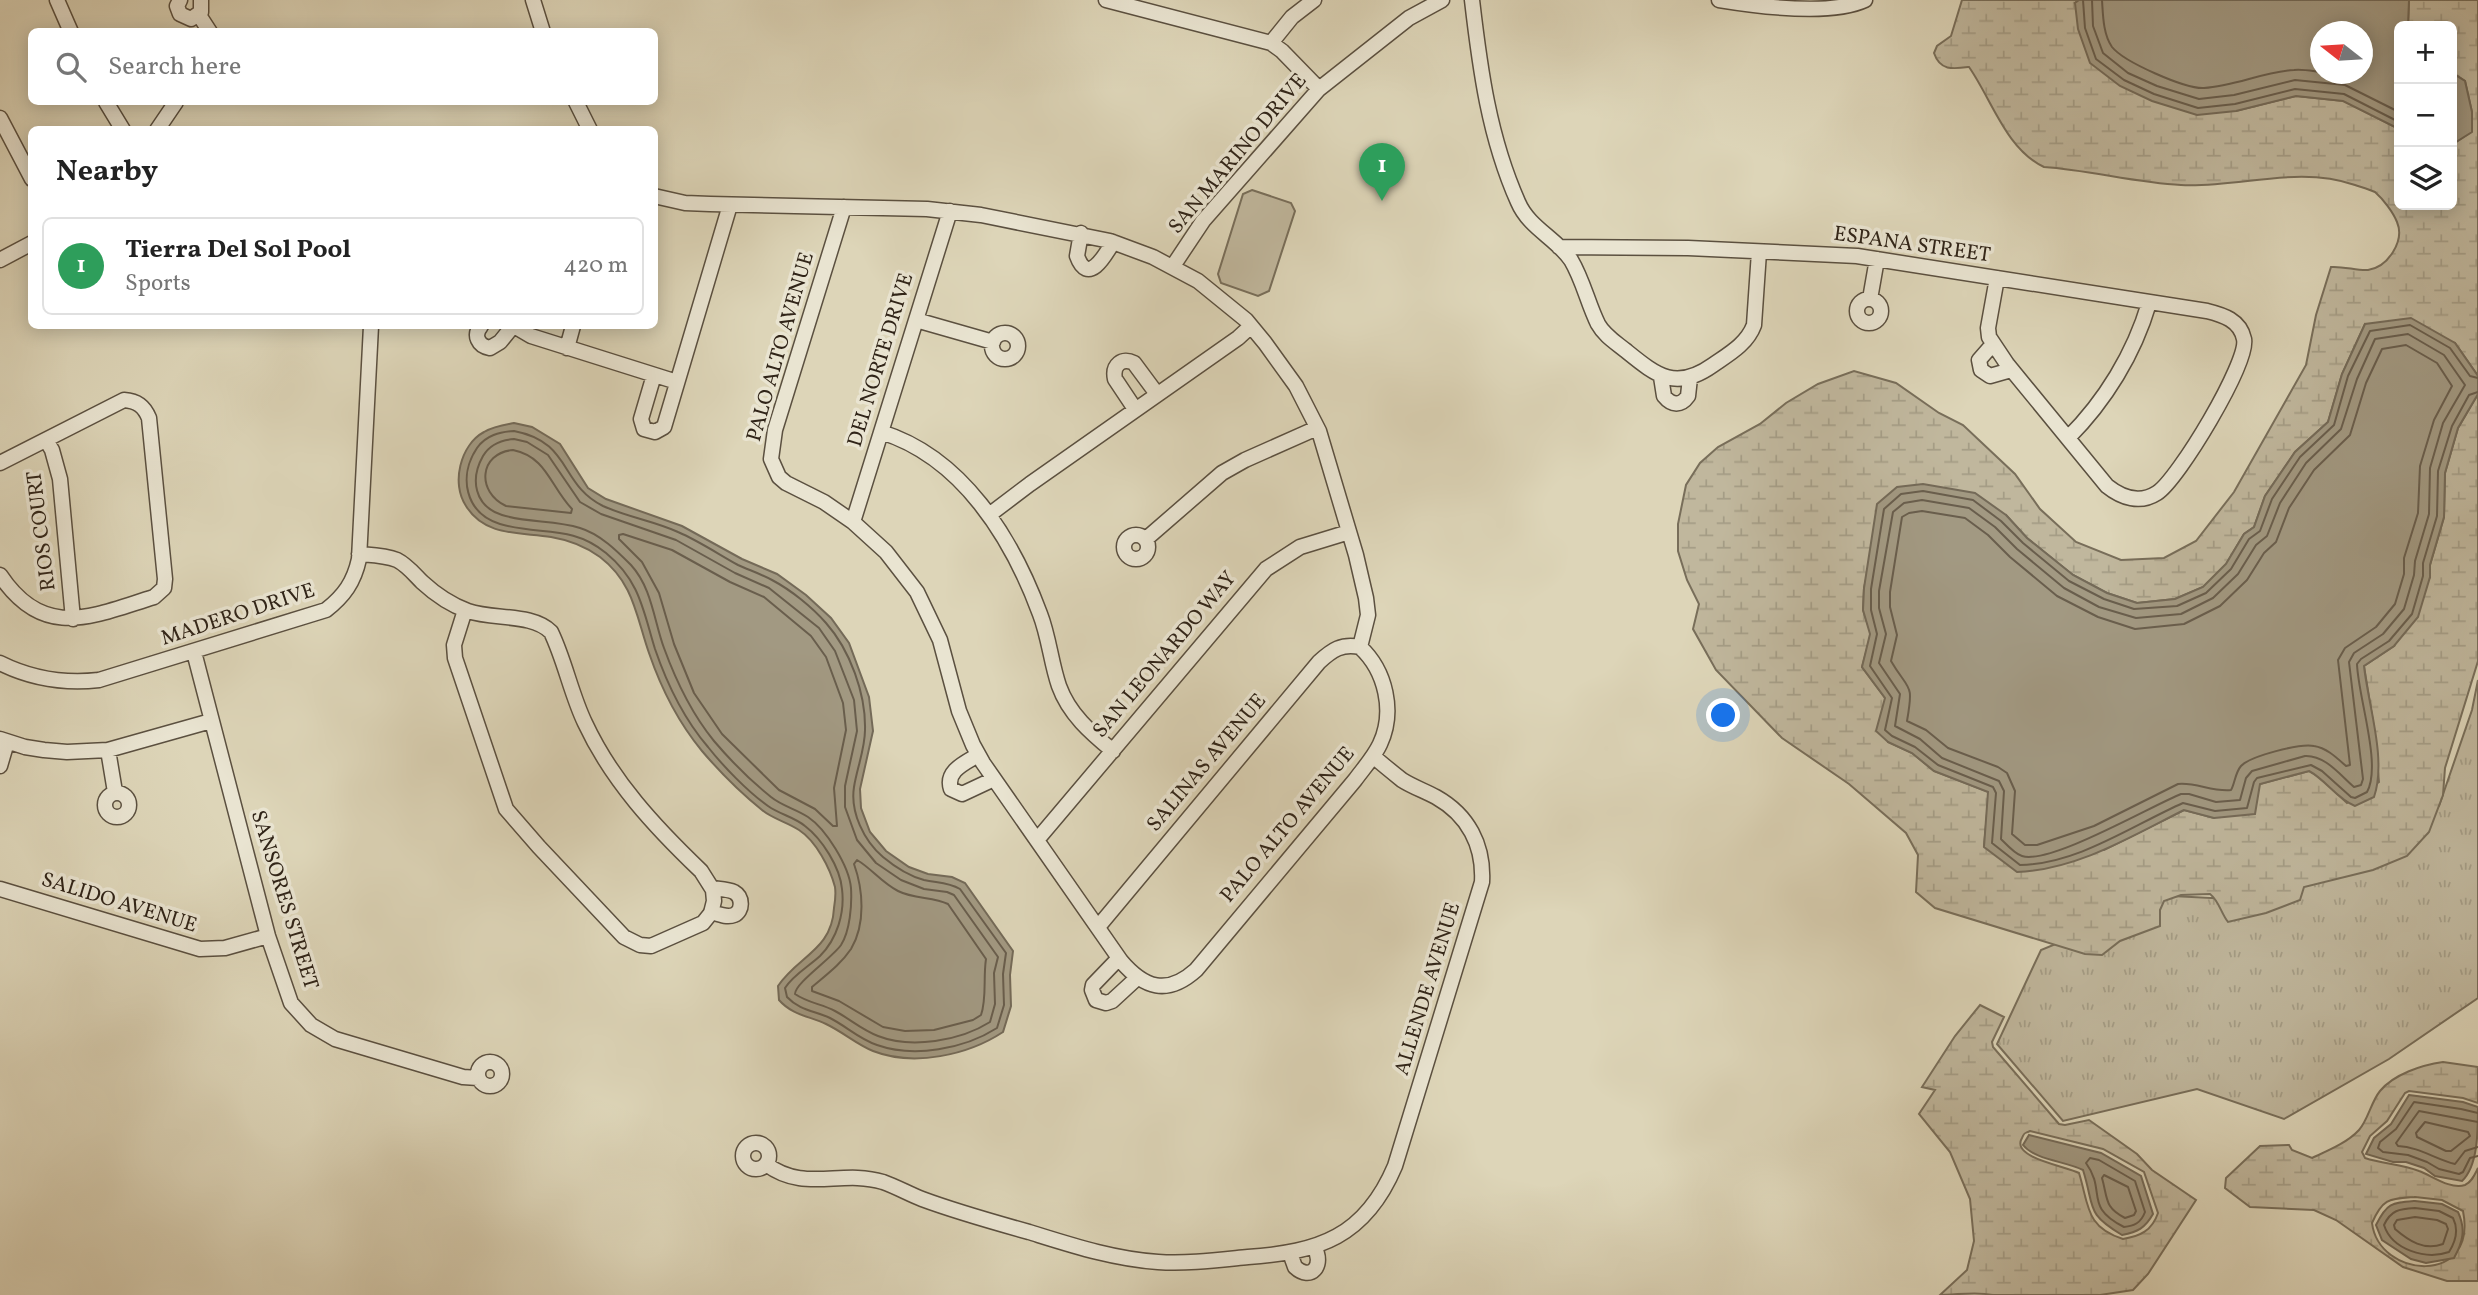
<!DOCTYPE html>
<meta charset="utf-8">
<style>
body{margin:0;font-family:Vollkorn,serif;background:#f2f2f2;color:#222}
.controls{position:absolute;right:21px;top:21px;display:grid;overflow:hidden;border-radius:10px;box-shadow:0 4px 18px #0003}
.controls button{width:63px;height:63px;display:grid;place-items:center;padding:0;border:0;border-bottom:2px solid #e0e0e0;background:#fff;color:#222;font:35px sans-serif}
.compass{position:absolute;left:2310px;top:21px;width:63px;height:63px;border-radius:50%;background:#fff;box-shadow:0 4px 18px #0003;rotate:287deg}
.you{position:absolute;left:1724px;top:716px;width:24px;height:24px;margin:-18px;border:5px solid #fff;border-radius:50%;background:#1a73e8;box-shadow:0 0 0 10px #1a73e833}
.badge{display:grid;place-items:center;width:46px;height:46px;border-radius:50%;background:#2563eb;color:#fff;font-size:23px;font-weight:700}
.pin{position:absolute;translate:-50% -58px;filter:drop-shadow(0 2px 4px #0008)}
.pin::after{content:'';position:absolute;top:37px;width:24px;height:21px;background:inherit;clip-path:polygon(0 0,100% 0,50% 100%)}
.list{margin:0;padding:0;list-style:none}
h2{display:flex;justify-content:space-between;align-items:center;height:91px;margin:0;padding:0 28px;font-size:30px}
h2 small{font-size:23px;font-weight:400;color:#767676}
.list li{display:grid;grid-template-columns:46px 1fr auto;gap:21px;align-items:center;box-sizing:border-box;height:98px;margin:0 14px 14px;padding:0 14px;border:2px solid #e0e0e0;border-radius:10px}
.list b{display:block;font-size:26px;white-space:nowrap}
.list p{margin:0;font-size:23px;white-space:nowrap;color:#767676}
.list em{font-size:23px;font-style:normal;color:#767676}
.icon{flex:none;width:38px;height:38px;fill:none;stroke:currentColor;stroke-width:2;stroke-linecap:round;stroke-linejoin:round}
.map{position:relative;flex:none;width:2478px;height:1295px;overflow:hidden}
.search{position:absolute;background:#fff;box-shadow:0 4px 18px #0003;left:28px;top:28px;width:630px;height:77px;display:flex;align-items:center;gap:18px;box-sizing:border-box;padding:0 24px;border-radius:10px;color:#767676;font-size:26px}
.panel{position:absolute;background:#fff;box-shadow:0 4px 18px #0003;left:28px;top:126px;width:630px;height:203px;border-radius:10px}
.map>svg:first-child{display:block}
.grass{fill:url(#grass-tufts);stroke:#786e5a;stroke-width:2}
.wetland{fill:url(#wetland-marsh);stroke:#786e5a;stroke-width:2;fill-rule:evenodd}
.pitch{fill:#c0b79d;stroke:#786e5a;stroke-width:2}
.water{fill:#a29982;stroke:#746a58;stroke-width:2;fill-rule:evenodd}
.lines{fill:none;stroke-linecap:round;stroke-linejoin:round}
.shore{stroke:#695e4d;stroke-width:2}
.minor-casing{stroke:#5b5040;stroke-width:17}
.minor{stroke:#e9e4d1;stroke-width:14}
.labels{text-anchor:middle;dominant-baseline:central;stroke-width:7;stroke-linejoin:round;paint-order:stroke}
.street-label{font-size:21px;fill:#302418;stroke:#e9e4d1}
</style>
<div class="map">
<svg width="2478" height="1295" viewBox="0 0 2478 1295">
<defs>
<pattern id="grass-tufts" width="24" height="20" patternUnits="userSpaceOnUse" patternTransform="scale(1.75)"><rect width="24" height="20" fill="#c0b79d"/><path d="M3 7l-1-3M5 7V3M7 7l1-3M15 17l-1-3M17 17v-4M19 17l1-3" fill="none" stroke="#a59d86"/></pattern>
<pattern id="wetland-marsh" width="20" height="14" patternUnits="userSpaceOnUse" patternTransform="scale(1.75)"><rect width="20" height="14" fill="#c0b79d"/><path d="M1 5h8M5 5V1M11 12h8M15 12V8" fill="none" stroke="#a59d86"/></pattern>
</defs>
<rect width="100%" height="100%" fill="#ddd5b8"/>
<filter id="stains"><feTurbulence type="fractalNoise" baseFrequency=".00286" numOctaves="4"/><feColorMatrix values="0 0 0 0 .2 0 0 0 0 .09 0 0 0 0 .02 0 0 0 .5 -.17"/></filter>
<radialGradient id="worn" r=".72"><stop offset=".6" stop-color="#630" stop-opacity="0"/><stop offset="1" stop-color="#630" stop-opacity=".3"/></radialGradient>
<path class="grass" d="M2478,680V998L2389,1059L2284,1119L2197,1089L2063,1121L1997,1044L2041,950L2172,896L2251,900L2367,870L2439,806L2472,710Z"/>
<path class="wetland" d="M1962,0H2079L2075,3L2236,111L2296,96L2344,101L2399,129V205H2452V142H2456L2471,132L2472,112L2465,81L2452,72V26H2408L2409,0H2478V376L2455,343L2365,324L2342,374L2328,422L2295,452L2265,496L2254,527L2244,534L2226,564L2203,587L2175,599L2137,603L2107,593L2073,575L2027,538L2006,515L1867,575L1864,588L1863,610L1871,634L1862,667L1885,698L1888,742L1912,753L1934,771L1989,792L1984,846L2104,850L2184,810L2214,818L2260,784L2309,771L2318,776L2347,803L2379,782L2374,728L2364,666L2394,646L2430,577V565L2444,517L2445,473L2458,428L2478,394V661L2445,768L2443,795L2429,832L2407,856L2373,870L2304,887L2300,900L2266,913L2228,922C2221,913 2219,901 2210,894L2181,895L2164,901L2160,910V926L2120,941L2102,955L2085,954L1935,908L1916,892L1918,855L1906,833L1849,784L1782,738L1716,670L1693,629L1699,604L1687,580L1678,551V524L1686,485L1700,463L1718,447L1760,424L1786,403L1818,384L1854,371L1896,383L1939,413L1963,425L2015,474L2040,509L2076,542L2121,560L2164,558L2196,541L2234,492L2306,365L2316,315L2331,267C2343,266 2358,271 2368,270C2388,267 2405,241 2397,222C2393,212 2383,199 2375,192C2369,189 2361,187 2355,185C2298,165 2240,188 2181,185C2135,183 2090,170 2044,167C2006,149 1992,100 1969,67C1953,69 1940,71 1934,53L1937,46L1951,36Z
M1980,1005L2004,1017L1992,1042L1993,1047L2059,1124L2065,1125L2089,1120L2137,1154L2152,1170L2196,1200L2148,1274L2133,1290L2100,1295H1992C1976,1291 1957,1295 1940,1295L1967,1270L1974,1241L1970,1199L1950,1152L1919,1114L1935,1090L1922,1087L1955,1036ZM2030,1131L2103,1149L2144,1172L2158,1213C2152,1231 2140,1236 2123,1239C2085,1227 2089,1205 2079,1173C2066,1166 2010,1158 2022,1138C2025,1132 2023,1134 2030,1131Z
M2443,1062L2478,1067V1103L2463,1098L2409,1091L2405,1093L2387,1121L2370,1136L2362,1152L2365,1158C2383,1164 2401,1164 2419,1171C2431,1175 2450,1190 2465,1185C2472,1182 2475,1174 2478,1168V1281H2447L2403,1267L2336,1220L2314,1210L2250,1207L2225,1188L2226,1178L2260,1146L2289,1145L2292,1150L2312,1158C2327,1151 2347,1143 2359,1130C2368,1120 2371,1102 2380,1091C2394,1074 2422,1065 2443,1062ZM2415,1197L2442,1200L2463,1211C2478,1286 2379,1279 2372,1223C2383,1198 2389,1199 2415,1197Z"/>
<path class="pitch" d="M1252,190L1291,203L1295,211L1269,291L1258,296L1221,283L1218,274L1243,194Z"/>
<path class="water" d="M2079,0H2409L2408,26H2399V129L2343,101L2296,96L2236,111L2197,115L2152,101L2120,86L2090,63L2078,29L2075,3ZM2320,32H2362V74H2320Z
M2452,73L2465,81L2472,112V132L2456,142H2452Z
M2411,318L2455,343L2478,376V394L2458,428L2445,473L2444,517L2430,565V577L2418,617L2394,646L2364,666C2368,705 2387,759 2374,797L2355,806C2337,799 2326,780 2309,771L2260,784L2255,814L2214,818L2184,810C2132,836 2077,870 2017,872L1984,847L1988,792L1934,771L1912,753L1888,742L1876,731L1885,698L1862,667L1870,634L1863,610L1864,588L1877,504L1897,487L1923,484L1975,493L2006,515L2027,538L2073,575L2107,593L2137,603L2175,599L2203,587L2226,564L2244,534L2254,527L2265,496L2295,452L2328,422L2342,374L2365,324Z
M514,423L532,427L560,444L588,488L606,499L682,526L742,559L777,574L806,595L831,618L849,643L869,697L873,731L860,789L861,808L870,832L886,851L909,867L928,874L952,877L965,883L1013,951L1010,975L1011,1006L1003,1032C968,1055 914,1067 873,1051C856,1044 843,1032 826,1024C809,1016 792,1015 779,1000L778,986C798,956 832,950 834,908C835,902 836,894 835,887C830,868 816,841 799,830C787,822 773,819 762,810C741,793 719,771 702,751C678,722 661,688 649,653C636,616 634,583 600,557C585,546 569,540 551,537C521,532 485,537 466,506C451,484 460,445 484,432C494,426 503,425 514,423Z
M2409,1095L2463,1102L2478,1107C2478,1131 2478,1166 2462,1181L2435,1176L2424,1168L2406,1162H2393L2366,1154L2374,1138L2391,1124Z
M2029,1135L2101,1153L2141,1176L2153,1214C2145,1228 2138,1232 2122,1235C2085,1213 2095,1208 2083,1170C2065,1161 2035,1160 2023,1145Z
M2415,1201L2442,1204L2458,1212C2466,1229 2463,1242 2454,1258L2426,1263L2411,1259L2382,1240L2376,1225C2387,1203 2391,1203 2415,1201Z"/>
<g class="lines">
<path class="shore" d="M2083,0L2085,28L2096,59L2124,80L2154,94L2198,108L2235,104L2295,89L2344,94L2399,122
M2092,0L2093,26L2103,53L2128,73L2157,86L2199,99L2234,95L2295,80L2345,85L2399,112
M2102,0C2103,15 2103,34 2112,47C2124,62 2185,89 2204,88C2235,86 2263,72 2294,70C2302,69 2312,71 2320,72
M2408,334L2444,355L2465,385L2443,423L2430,468L2429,514L2415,561L2414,575L2404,609L2383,634L2354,653L2349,662L2363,779L2361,785L2354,787C2340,775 2325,755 2305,756L2252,771L2246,778L2240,800L2216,802L2189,794H2181C2151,806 2050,865 2022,856C2015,854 2006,844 2001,839L2004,791L1999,781L1942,758L1920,739L1895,726L1900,694L1879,663L1886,634L1879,608V591L1893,512L1904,503L1922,500L1969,508L1995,527L2017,549L2064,588L2099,607L2136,618L2181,614L2213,598L2238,574L2256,545L2267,536L2280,503L2306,463L2341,429L2357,379L2375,339Z
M2406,345L2437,363L2452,386L2434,420L2420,466L2418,513L2404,558V574L2395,604L2376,627L2345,648L2338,660L2350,765L2346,766C2337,758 2327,748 2314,746C2301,743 2250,756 2241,766C2235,773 2235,783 2231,790C2212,792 2196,782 2178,784L2094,826L2037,845H2025L2012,834L2015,791L2007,773L1998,767L1948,748L1926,730L1907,721C1914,681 1909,692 1891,661L1897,635L1890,607V592L1902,517L1909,513L1922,511L1965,518L1988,535L2010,557L2057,596L2098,617L2135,629L2184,624L2220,606L2247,580L2264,553L2276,542L2289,508L2314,470L2350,435L2366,383L2382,349Z
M2478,378L2470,376L2450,348L2410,325L2370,331L2348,376L2334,425L2300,457L2272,499L2260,531L2249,539L2231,569L2206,593L2177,606L2134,609L2104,599L2069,581L2023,543L2001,521L1973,500L1923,491L1901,494L1884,509L1871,589V610L1877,634L1870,666L1892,698L1885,730L1892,736L1915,747L1938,765L1993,787L1996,793L1992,843L2020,865C2078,864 2131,826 2183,803L2215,811L2247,808L2254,782L2257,778L2311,765L2322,771L2351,797L2355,798L2367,792C2382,765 2358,697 2357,664L2361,659L2389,641L2412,614L2423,576V563L2437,516L2438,471L2452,426L2469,395L2478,392
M514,431C572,442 559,484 603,506C627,517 654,521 678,532C699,541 718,554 738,565C749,570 761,574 772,580C791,590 812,607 826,623C850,650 866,694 865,730C865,749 857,768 854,787C850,812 864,841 883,857C895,867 909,876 924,880C937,883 948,882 960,889L1006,953L1003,974L1004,1005L997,1028C964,1049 914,1058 877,1045C859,1039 846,1026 830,1018C815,1011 799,1010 787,997L785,988C793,975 808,967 820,956C837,939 845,913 842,889C840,867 822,839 805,826C794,817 779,814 768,806C748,792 723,766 708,747C684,719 667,684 655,649C643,610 640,581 606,553C571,524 539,536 500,524C465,513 458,476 477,448C486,435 500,432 514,431Z
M514,439L527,442L548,455L580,502L601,514L676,540L735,573L769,588L819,628L835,651L854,700L857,731L845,786V807L857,840L876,863L901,880L924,889L947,892L954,895L998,957L994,973L995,1004L990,1022C960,1041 911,1049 878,1036C862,1030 850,1019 835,1011C822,1004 808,1003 795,994C795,983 832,958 841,945C850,931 852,905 851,888C849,866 826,829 808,817C796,809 782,806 771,797C751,781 731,761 714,741C692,714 676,681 664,648C654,621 652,588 631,565C617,551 600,534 580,528C555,520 527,523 502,515C474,506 470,479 483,456C490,444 501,440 514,439Z
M513,450C547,457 550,486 572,509L571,513L506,506C476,492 479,453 513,450Z
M623,534L672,550L730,582L764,597L811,636L826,657L843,703L846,730L834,788L837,826H833L815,809L779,790L722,734L694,693L674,644L659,593L642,562L619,539V535Z
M857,860C871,868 882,883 898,891C914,899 933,897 948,904L986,959C983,978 987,998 981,1015L973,1020L934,1030L905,1031L883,1027L839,1001L812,991V987C826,975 841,964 851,949C866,924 863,889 854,864Z
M2478,1113L2461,1109L2414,1102L2396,1129L2380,1142L2378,1148L2383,1152L2408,1155L2427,1162L2439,1169L2459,1174L2463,1172L2470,1158L2478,1156
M2425,1122L2468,1132L2470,1136L2451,1151H2446L2417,1137L2416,1133Z
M2478,1122L2419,1111L2396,1143L2398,1146C2419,1147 2435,1159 2455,1164L2465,1151L2478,1147
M2090,1158L2099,1160L2135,1181L2145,1212C2141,1223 2134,1226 2124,1227C2083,1206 2107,1192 2086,1163Z
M2104,1175L2128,1187L2136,1211L2134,1215L2125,1218C2104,1207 2108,1199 2102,1178Z
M2415,1208L2439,1211L2453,1218C2459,1230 2456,1241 2449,1252C2426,1260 2392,1250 2384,1225C2391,1210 2399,1209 2415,1208Z
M2415,1217L2437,1220L2446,1224L2448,1229L2443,1244C2424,1251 2409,1241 2395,1229L2394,1225L2397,1220Z"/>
<g class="minor-casing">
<path id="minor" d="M57,0L71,32
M180,0L177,6L180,14L191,19L201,12V0
M533,0L543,32
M1106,0L1271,43L1282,51L1319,89
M1472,0C1480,69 1489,137 1518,202C1529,228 1556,238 1571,260C1583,280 1588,304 1598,324C1604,335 1615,342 1625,350C1656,375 1675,392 1713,365C1729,354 1747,344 1754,325L1759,252
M1719,0C1756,6 1831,16 1865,0
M199,15L210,32
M1271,43L1292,17L1314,0
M106,102L123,130
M576,102L590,130
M0,118L32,179
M157,130L176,102
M654,196L685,203L710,204L927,209L981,215L1110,241L1153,257L1198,281L1246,320L1265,343L1296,386L1319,431L1356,555L1366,598L1368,615L1360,647
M844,207L775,430L771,459L779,477L786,483L824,502L853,522L886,552L917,592L940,640L959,711L973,745L983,763L1121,961C1144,988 1167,996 1196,970L1355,780C1363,769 1374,757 1380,744C1395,712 1386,671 1360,647
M1081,233L1077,256C1088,287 1106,254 1113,242
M1559,247L1688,248L1857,256L2207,311C2223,315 2240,320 2244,339C2249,362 2178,480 2157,493C2140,504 2122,498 2107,486L2007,364L1989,337L1988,328L1997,278
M0,260L32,243
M1173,266L1203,221L1319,89L1409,18L1442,0
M1857 311a12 12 0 1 1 24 0a12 12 0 1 1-24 0Z
M1870,299L1877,259
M916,320L993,342
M481,326C473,335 478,346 490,348L500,342L513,326
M514,326L531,336L677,382
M992 346a13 13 0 1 1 26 0a13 13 0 1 1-26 0Z
M1993,344L1979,360L1981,370L1990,376L2011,370
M567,348L573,326
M654,375L641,419L644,429L655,432L664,427L730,205
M1661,377L1664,396C1672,406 1681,406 1688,396L1690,378
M1135,409L1115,379C1112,365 1122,357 1134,363L1157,394
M881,432C962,457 1012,538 1040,614C1049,637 1051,663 1059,686C1069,714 1091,733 1113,751
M2068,438C2105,401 2134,354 2149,303
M46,440L52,450L60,479L73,619
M0,463L124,400C137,401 144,406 149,418L165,579L164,588L154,597C92,616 44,641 0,575
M989,515L1030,484L1238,338L1251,326
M853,522L950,211
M1124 547a12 12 0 1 1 24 0a12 12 0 1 1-24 0Z
M1146,539L1222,473L1245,460L1317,428
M359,554C372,555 385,555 397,560C407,565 414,574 422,582C435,594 451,605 468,611C494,620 532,613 551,632C565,661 571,694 585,723C612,781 655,827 701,871L713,890L714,901L711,913L703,923L651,946L640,945L624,937L539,847L506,809L455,658L454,645L465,610
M194,652L268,936L291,1003L311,1025L335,1039L463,1077L478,1078
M0,663C32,679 63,684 99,680L326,610C344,596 354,582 359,559L371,326
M0,739L25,747L44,750L67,752L108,750L211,721
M108,750L115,792
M978,755C965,763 945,771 951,789L962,794L994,779
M0,766L7,742
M105 805a12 12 0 1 1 24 0a12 12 0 1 1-24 0Z
M1037,840L1266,569L1300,547L1349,532
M0,889L200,949L225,948L268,936
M711,912C718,914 727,918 734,915C743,911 743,897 734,892C728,889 719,889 712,888
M1098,927L1319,662C1332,650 1342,643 1360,647
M1119,958L1093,985L1092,990L1096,1000L1106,1003L1112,1001L1137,978
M478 1074a12 12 0 1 1 24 0a12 12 0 1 1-24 0Z
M743 1156a13 13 0 1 1 26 0a13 13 0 1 1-26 0Z
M766,1164C804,1193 841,1169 883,1182C897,1187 909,1194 922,1199C957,1212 993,1222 1029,1232C1071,1245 1113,1259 1158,1262C1187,1264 1218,1260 1248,1257C1319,1252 1365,1237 1395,1166L1482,882C1484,845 1468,815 1436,797C1425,791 1413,787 1402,780C1392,772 1382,764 1373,756
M1290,1253L1295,1267C1311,1282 1325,1265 1314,1247"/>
</g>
<use href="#minor" class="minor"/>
</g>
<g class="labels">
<g class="street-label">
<text transform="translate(1238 154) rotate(-50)">SAN MARINO DRIVE</text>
<text transform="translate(1912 245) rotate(8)">ESPANA STREET</text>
<text transform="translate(781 347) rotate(-74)">PALO ALTO AVENUE</text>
<text transform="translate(881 360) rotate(-73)">DEL NORTE DRIVE</text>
<text transform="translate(42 531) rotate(-97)">RIOS COURT</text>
<text transform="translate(238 615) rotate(-18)">MADERO DRIVE</text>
<text transform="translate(1165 655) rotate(-50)">SAN LEONARDO WAY</text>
<text transform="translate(1207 763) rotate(-50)">SALINAS AVENUE</text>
<text transform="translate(1288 825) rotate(-50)">PALO ALTO AVENUE</text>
<text transform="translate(284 900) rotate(73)">SANSORES STREET</text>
<text transform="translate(119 903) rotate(17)">SALIDO AVENUE</text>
<text transform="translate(1428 989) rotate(-73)">ALLENDE AVENUE</text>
</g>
</g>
<rect width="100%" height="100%" filter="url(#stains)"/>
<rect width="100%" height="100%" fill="url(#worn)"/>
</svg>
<div class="controls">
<button>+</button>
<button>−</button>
<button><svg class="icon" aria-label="layers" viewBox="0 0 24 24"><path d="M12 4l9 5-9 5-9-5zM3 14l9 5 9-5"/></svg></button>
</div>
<svg class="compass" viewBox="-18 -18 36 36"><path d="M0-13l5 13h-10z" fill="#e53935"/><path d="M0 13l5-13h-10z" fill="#767676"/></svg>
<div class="you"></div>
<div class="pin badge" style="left:1382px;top:201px;background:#2e9e5b">1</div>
<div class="search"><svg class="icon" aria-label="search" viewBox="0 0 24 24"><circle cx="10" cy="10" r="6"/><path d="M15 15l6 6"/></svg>Search here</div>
<section class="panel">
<h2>Nearby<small></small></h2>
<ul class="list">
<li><span class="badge" style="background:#2e9e5b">1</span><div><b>Tierra Del Sol Pool</b><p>Sports</p></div><em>420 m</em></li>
</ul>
</section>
</div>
